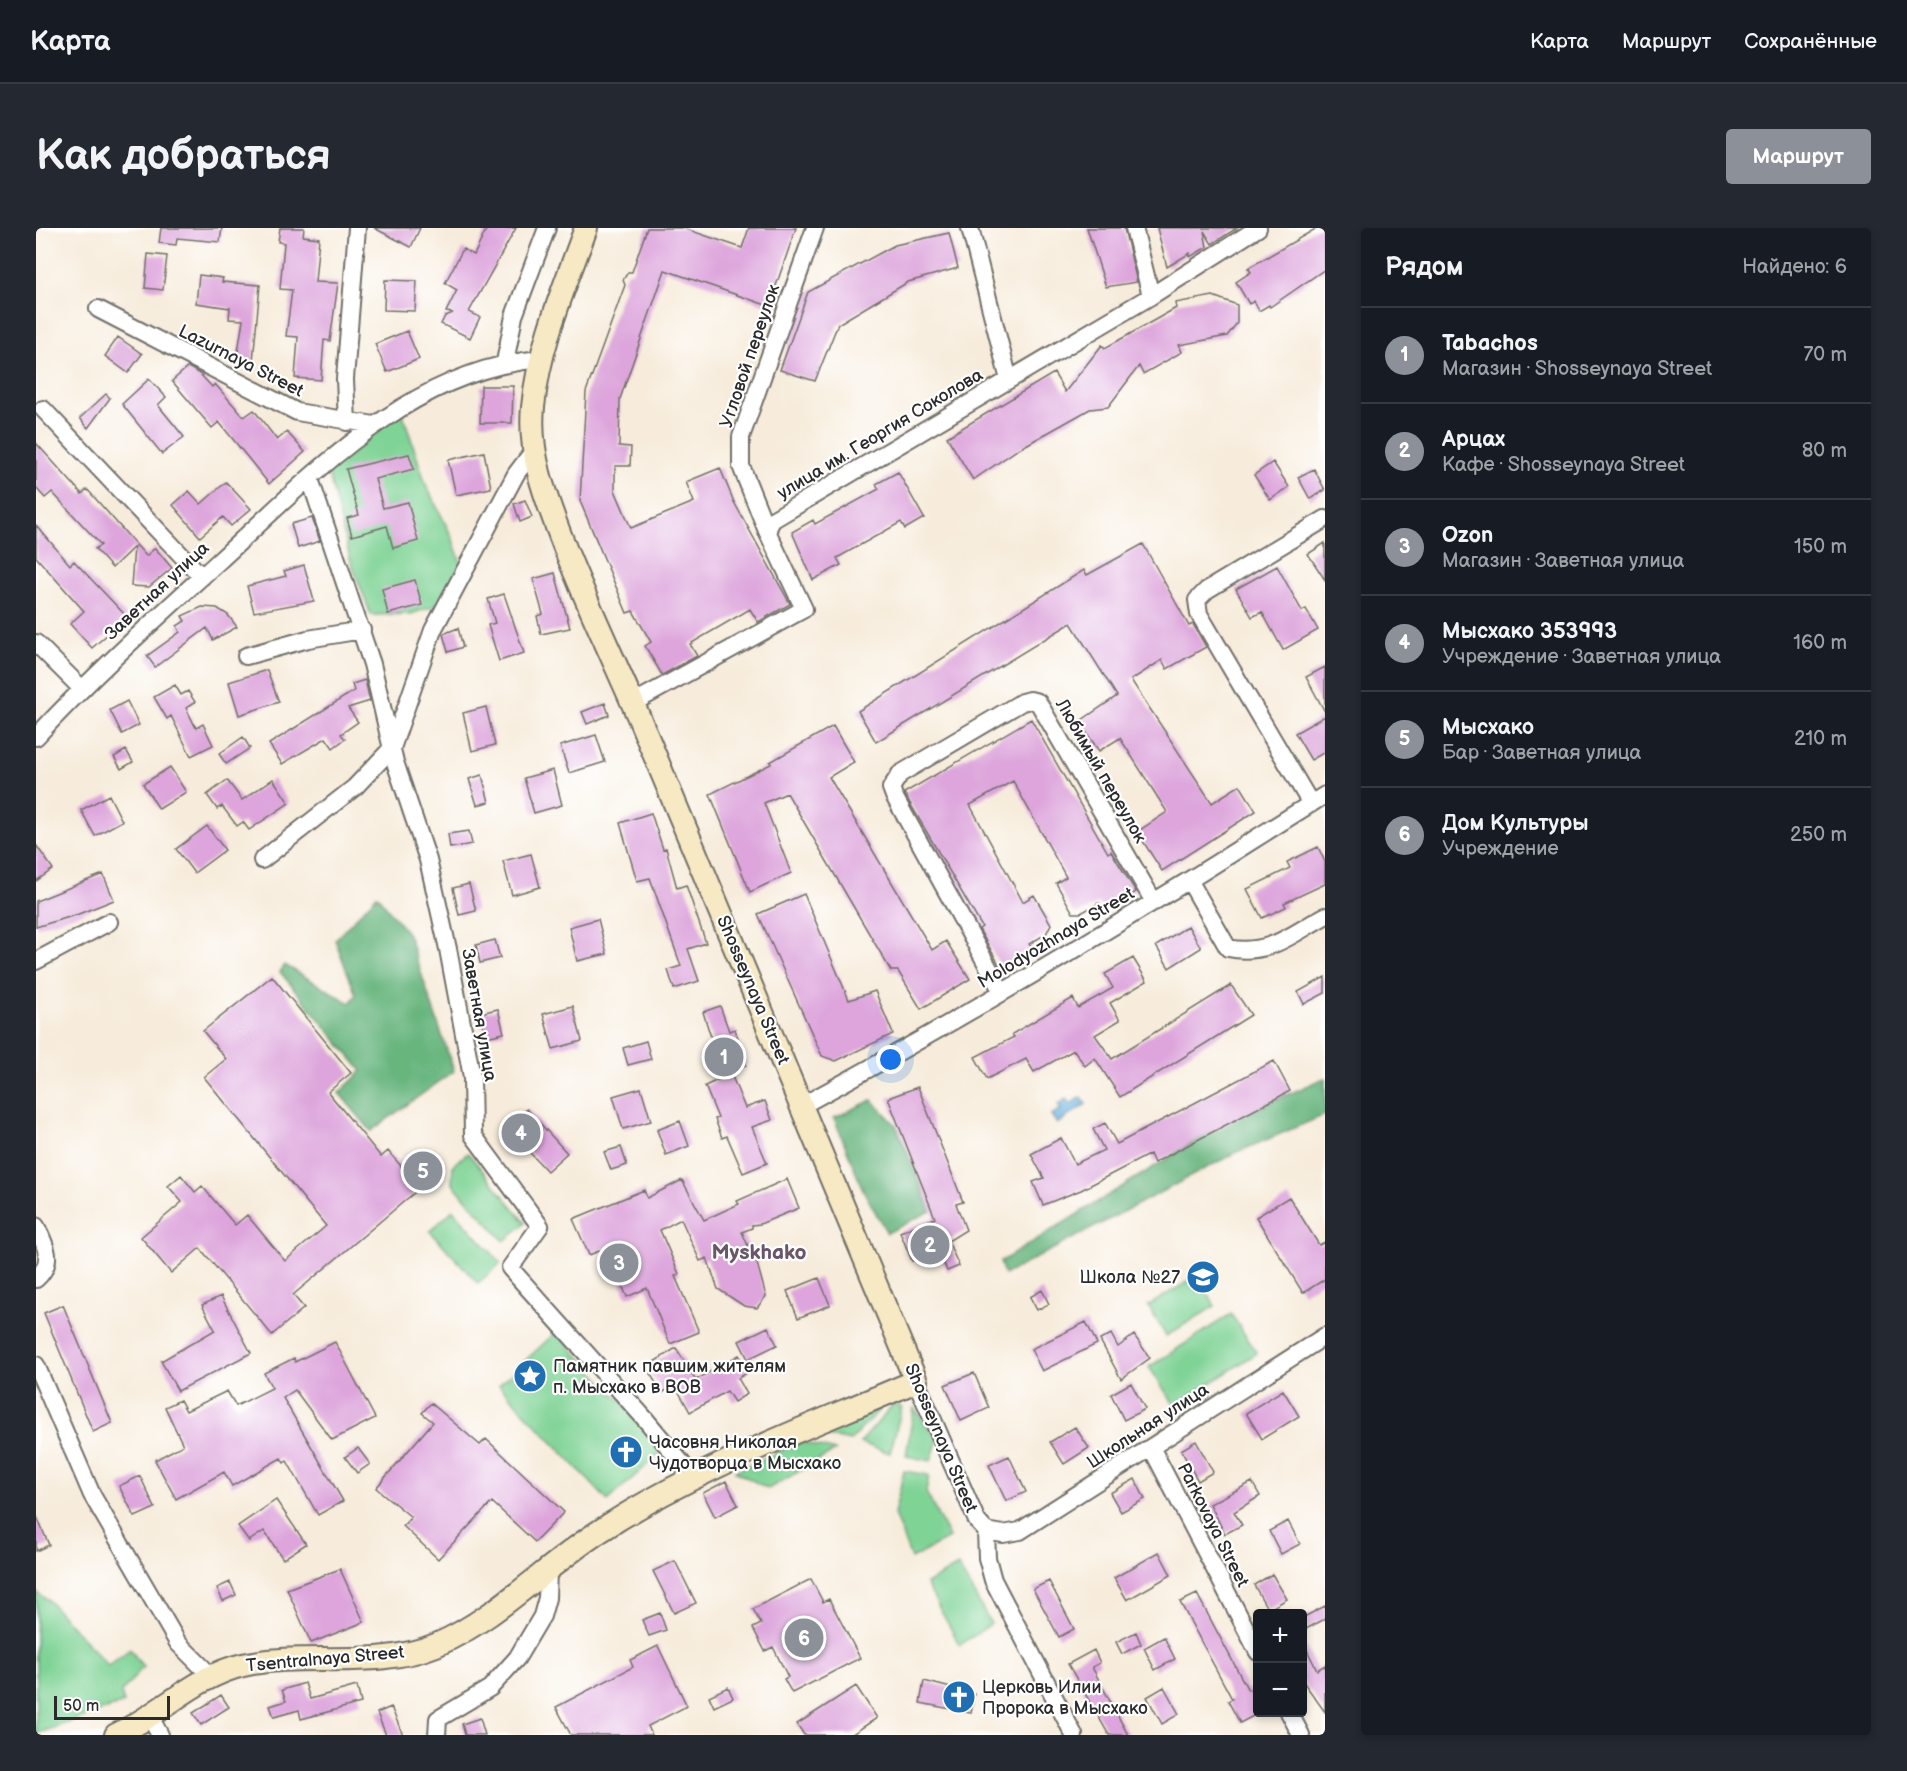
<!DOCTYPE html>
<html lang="ru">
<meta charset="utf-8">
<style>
body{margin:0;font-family:"Balsamiq Sans",sans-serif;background:#242831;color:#f1f3f6}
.controls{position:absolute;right:18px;bottom:18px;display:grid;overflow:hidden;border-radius:6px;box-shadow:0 3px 9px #0003}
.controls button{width:54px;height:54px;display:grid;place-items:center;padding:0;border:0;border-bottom:2px solid #363941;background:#171b24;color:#f1f3f6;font:30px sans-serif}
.scale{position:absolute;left:18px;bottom:15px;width:116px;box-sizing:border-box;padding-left:6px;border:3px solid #2b2b2b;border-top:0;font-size:16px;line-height:21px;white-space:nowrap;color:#2b2b2b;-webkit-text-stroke:4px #fff;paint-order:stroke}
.you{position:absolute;left:855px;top:832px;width:21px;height:21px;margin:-15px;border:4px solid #fff;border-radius:50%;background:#1a73e8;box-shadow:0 0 0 9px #1a73e833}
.badge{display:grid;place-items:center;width:39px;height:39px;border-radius:50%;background:#8c9099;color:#fff;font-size:20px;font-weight:700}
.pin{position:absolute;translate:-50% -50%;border:3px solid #fff;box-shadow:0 2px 6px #0006}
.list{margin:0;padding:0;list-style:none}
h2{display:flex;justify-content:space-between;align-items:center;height:78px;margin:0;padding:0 24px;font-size:26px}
h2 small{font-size:20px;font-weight:400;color:#9ea1a6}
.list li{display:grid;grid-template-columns:39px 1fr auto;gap:18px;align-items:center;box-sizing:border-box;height:96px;padding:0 24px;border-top:2px solid #363941}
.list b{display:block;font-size:22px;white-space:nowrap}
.list p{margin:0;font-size:20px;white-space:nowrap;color:#9ea1a6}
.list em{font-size:20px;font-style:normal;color:#9ea1a6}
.map{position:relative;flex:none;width:1289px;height:1507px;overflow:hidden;border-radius:6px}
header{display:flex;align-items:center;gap:36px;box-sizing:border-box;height:84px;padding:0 30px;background:#171b24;border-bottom:2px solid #363941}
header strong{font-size:28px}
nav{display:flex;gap:33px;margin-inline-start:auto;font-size:21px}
.intro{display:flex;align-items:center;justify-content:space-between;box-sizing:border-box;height:144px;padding:0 36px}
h1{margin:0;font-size:42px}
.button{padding:15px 27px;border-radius:6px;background:#8c9099;color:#fff;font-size:21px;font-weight:700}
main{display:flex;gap:36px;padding:0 36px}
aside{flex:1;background:#171b24;border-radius:6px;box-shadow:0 3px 9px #0003}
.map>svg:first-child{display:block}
.green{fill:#7fd395;stroke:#557f60;stroke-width:1.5}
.forest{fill:#67b57e;stroke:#497054;stroke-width:1.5}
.water{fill:#65b0de;stroke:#486e84;stroke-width:1.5}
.building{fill:#dda5dc}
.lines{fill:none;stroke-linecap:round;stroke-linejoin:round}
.street-casing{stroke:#726f69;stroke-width:20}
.secondary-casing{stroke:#726f69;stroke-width:26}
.street{stroke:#fff;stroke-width:16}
.secondary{stroke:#f7e9c3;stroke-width:22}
.labels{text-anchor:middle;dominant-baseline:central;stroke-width:4.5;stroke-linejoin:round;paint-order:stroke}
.street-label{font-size:18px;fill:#2b2b2b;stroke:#fff}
.poi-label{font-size:18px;fill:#2b2b2b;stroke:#fff;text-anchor:start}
.quarter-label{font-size:21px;font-weight:bold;fill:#695669;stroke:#fff}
</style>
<header>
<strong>Карта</strong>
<nav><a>Карта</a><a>Маршрут</a><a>Сохранённые</a></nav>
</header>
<div class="intro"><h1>Как добраться</h1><a class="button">Маршрут</a></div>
<main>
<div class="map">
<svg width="1289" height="1507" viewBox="0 0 1289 1507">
<rect width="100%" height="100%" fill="#fff"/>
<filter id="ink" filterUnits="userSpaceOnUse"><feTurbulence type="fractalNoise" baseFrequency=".0167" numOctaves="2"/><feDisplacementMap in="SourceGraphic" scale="12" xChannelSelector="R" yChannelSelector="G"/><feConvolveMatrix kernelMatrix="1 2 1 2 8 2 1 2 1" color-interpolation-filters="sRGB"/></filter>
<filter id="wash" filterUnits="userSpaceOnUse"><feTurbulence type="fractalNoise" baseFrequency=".008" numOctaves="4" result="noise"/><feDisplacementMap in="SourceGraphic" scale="24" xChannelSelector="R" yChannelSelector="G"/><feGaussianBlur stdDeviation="1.35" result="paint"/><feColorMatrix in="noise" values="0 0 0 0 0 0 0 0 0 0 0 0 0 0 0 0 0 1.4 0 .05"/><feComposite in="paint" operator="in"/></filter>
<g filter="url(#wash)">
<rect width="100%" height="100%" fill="#f7ecdb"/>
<path class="green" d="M366,183L390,257L416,309L425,335L402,377L375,386L335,387L315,334L291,240Z
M432,925L490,995L468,1013L416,955L417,937Z
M417,982L465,1035L442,1055L394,1003Z
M1161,1048L1179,1078L1130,1108L1112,1078Z
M1195,1086L1221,1125L1139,1178L1113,1139Z
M520,1104L629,1220L572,1273L463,1157Z
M857,1177L866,1179L854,1225L824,1215Z
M878,1180L902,1211L895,1233L870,1228Z
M844,1181L814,1213L782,1206Z
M765,1214L799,1223L732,1261L699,1243Z
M868,1243L893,1247L890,1264L913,1310L875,1331L858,1286Z
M922,1338L955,1396L924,1417L890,1356Z
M0,1364L12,1372L72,1438L94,1421L107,1439L85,1465L88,1475L0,1506Z"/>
<path class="forest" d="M341,667L372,706L418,843L335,903L303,865L326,843L244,744L249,737L314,775L320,767L299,712Z
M1289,850V887L1197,926L968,1047L964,1034L1192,893Z
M836,872L860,897L895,983L851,1005L827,962L798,890Z"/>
<path class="water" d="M1045,869L1050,876L1021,896L1015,887L1025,881L1022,877L1030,871L1034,876Z"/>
<g id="blocks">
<path class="building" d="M125,0H186L184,14L141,10L140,17L123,15Z
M244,0H268L267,8L283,10L279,54L302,55L294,113L288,112L285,152L259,150L262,109L250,108L256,62L244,61L248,15L242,14Z
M338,0H384L375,19Z
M451,0H480L433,84L444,89L434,110L405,96L409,88L417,85L410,84L421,62L409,55L427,21L438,27Z
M611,0H647L706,20L713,0H760L733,78L629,42L584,171L583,218L595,219L594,238H579V262L595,300L658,274L650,254L684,240L698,274L754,376L722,394L714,381L654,416L661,428L626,447L609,418L615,414L597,383L591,385L544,273L550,164L589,57L587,52L592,44H596Z
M1051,0H1088L1101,54L1070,59Z
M1121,0H1201L1176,16L1168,3L1171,19L1154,29V25L1131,39Z
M1281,0H1289V41L1234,79L1233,77L1223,83L1218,73L1213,76L1200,54L1215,44L1212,40Z
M913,5L922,40L872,54L802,96L779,153L744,142L772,64L859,17Z
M112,26L131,28L127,62L109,60Z
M163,47L187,50L186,54L224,57L217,133L201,130L207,92L193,91L194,80L160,75Z
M349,52L381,53L379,83L348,82Z
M1177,68L1201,77V95L1191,108L1143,117L1146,124L1107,146L1103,138L1072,179L1054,181L981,222L937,252L911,209L1018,145L1029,164L1066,117L1069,120L1140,80L1139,75Z
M371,103L383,131L351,144L339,116Z
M82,109L106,126L92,145L69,128Z
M152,139L164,146L176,159L179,156L208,189L218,182L241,212L251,204L269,224L233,256L183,194L176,200L136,153Z
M113,151L130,169L122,177L148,209L126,226L86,176Z
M445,158H477L476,195H444Z
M70,166L74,170L52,200L44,190Z
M0,215L46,266L51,261L110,328L119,320L136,340L113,359L95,358L98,319L76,340L59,321L65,317L16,264L9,270L0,260Z
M448,224L455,260L420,267L412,232Z
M373,226L378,241L339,251L347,280L372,274L382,313L357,320L351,298L316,308L311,290L323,287L310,241Z
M1237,234L1253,259L1234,272L1218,247Z
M1278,241L1289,262L1274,271L1262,249Z
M862,244L888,290L869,301L865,294L801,330L805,337L777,352L756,304L777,292L779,296L843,261L840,256Z
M190,254L215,281L195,298L187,289L164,309L137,277L153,263L165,276Z
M489,272L496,289L484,294L478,276Z
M276,290L284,313L262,320L255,296Z
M0,297L34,337L38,333L91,389L56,420L34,396L48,383L0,329Z
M1289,315V352L1272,326Z
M1107,316L1153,398L1157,396L1170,419L1131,441L1126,432L1095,452L1176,575L1204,557L1220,583L1126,643L1101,604L1131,584L1084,510L1063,523L1043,494L1081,468L1035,395L840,514L822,483L1048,342L1051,347Z
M268,337L278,373L218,384L211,358L250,348L248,343Z
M1241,338L1266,383L1270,381L1282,402L1247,422L1226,384L1216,389L1200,361Z
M519,345L534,400L505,406L501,388L507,386L497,351Z
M379,352L386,377L352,386L346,361Z
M468,366L488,425L463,433L452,397L459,395L452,371Z
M166,379L181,380L192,387L201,399L177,412L171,400L119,439L111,428L144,404L141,398L149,393L146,388Z
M422,400L427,419L412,424L407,406Z
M1289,439V484L1270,449Z
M231,442L243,474L203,487L193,454Z
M329,452L334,473L312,480L322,494L305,506L309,511L297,520L290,510L246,536L233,516L318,463L316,456Z
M139,457L145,467L152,463L159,474L150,480L160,500L167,496L177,517L155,528L135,488L131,491L118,469Z
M91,473L103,497L86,506L74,482Z
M569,475L573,487L551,496L546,484Z
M450,479L459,517L436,523L427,485Z
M1289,488V524L1275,532L1259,505Z
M995,491L1072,625L1075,623L1100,664L1068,682L1063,675L1045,685H1037L1020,655L1030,649L977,553L934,577L987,674L998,667L1015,696L1010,706L993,716L998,723L967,743L943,701L946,699L868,565Z
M797,498L818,534L793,549L896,722L910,713L934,751L885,781L862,743H855L751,565L728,575L755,645L714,664L674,566L735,536L734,534Z
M560,507L569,534L533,545L524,518Z
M207,509L214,520L190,536L183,526Z
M90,522L97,534L85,541L78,529Z
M134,539L150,564L123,581L107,556Z
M517,542L526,577L498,585L488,550Z
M446,547L453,574L441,577L433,551Z
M237,551L253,575L213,602L207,594L201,598L186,578L181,581L171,567L191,552L206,572Z
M73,567L86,593L59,608L45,582Z
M615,585L627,621L630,620L641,660L650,657L670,715L652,721L663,753L638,761L632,742L645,738L614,650L601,653L584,595Z
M171,598L189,622L158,645L140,621Z
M433,603L436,616L414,620L412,606Z
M0,617L17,641L0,653Z
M1282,619L1289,634V656L1248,675L1250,679L1226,690L1211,661L1254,640L1251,634Z
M495,626L504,659L476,667L467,633Z
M67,646L78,672L40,687L0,699V673Z
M433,656L440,683L423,687L417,660Z
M768,666L813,772L839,763L857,806L800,833L786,828L722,686Z
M562,691L571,726L541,733L533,699Z
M1152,698L1165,720L1133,740L1120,718Z
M459,712L464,730L444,735L440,717Z
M1097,730L1111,753L1074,775L1084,792L1059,807L1076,831L1195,757L1215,787L1084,869L1059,830L1049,838L1038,822L998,844L990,831L951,851L939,829L978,809L976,806L1037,770L1042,780L1077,760L1069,746Z
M236,748L315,845L292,864L345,929L352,923L371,945L386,932L396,944L381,956L384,960L257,1067L268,1080L236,1107L164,1020L135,1045L105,1009L146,974L132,958L145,947L159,964L166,958L199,997L211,987L249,1033L290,998L168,849L190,831L167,803Z
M1289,749V765L1268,776L1262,764Z
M537,778L546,813L517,821L507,786Z
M684,778L693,803L699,801L710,837L686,844L667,784Z
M462,781L468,805L450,809L444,785Z
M610,813L615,831L592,837L587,820Z
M1238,833L1254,863L1118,935L1114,926L1045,962L1007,977L997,954L1008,950L995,926L1025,910L1039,936L1068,922L1057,901L1069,895L1081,916Z
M695,846L709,880L729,873L736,892L716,899L731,935L707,945L691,908L686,910L679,891L682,890L669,858Z
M882,859L927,974L920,976L930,1002L912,1013L923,1038L911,1043L903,1023L876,1033L864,1004L899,990L852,870Z
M605,860L615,893L587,901L577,868Z
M491,881L531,925L511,943L471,900Z
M644,893L653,918L630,927L621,902Z
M585,919L591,937L575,942L568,924Z
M751,951L763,980L724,996L716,997V1000L706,1004L717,1029L719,1028L730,1068L721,1080L708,1078L682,1061L671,1030L664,1033L645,991L624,1002L643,1046L639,1048L663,1104L634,1116L611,1060L591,1069L571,1020L553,1027L537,991L608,962L611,970L646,952L668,992L703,976L701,973Z
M1253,969L1283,1017L1289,1014V1051L1267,1065L1220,989Z
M783,1050L794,1077L762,1090L751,1063Z
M1006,1062L1013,1076L1001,1082L994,1069Z
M185,1068L215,1125L142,1163L125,1133L179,1102L166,1077Z
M27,1077L76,1195L57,1204L8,1085Z
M1050,1094L1061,1116L1006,1143L995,1121Z
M732,1099L741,1117L712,1131L703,1113Z
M1075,1106L1082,1119L1098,1107L1114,1130L1085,1151L1064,1112Z
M299,1114L339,1190L296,1212L259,1162L247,1170L307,1273L282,1287L251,1233L248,1235L245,1230L196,1258L188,1244L140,1271L119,1232L147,1217L129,1179L144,1172L150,1183L191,1163L200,1178L236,1160L228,1145L258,1130L259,1134Z
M640,1120L660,1152L703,1127L713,1144L702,1150L711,1166L698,1174L691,1163L654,1184L639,1157L626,1165L610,1139Z
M938,1145L953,1180L925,1193L909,1157Z
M1095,1155L1109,1181L1088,1192L1075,1166Z
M1247,1162L1263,1188L1226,1211L1210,1185Z
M395,1175L444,1217L450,1211L528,1284L499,1314L456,1274L402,1331L367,1298L375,1289L340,1260L397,1194L386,1185Z
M1039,1199L1053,1220L1028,1236L1014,1214Z
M1160,1213L1177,1244L1162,1253L1145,1222Z
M322,1220L334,1236L321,1245L309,1229Z
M973,1228L990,1264L970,1273L953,1237Z
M104,1248L119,1280L99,1289L83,1258Z
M1099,1251L1109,1271L1085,1284L1074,1265Z
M690,1253L702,1277L679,1289L667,1265Z
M1216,1254L1224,1268L1198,1284L1206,1297L1189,1306L1174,1276Z
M240,1272L270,1316L247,1331L228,1303L213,1313L202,1298Z
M0,1287L13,1317L0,1323Z
M1252,1293L1264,1316L1245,1326L1233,1303Z
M1123,1324L1135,1347L1091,1372L1078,1350Z
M639,1333L660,1375L638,1385L617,1343Z
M304,1341L328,1394L275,1415L251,1361Z
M1236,1346L1251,1371L1232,1382L1218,1357Z
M775,1351L787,1374L793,1371L824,1430L756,1465L748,1451L752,1449L737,1419L729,1423L717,1400L725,1396L717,1381Z
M1013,1353L1038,1401L1023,1409L997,1361Z
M194,1354L200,1367L187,1373L181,1360Z
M1161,1366L1212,1462L1215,1461L1221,1473V1486L1204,1495L1192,1473L1196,1471L1144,1374Z
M1289,1378V1391L1266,1403V1390Z
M624,1385L630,1402L613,1408L606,1392Z
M1100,1404L1105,1416L1086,1426L1080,1414Z
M1128,1409L1139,1431L1119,1442L1108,1420Z
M1266,1412L1281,1442L1289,1437V1484L1266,1452Z
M622,1418L651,1478L612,1498L616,1507H535L520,1479L597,1439L594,1432Z
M1058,1422L1064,1435L1056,1439L1092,1507H1073L1032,1436Z
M888,1453L938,1466L935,1485L884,1475Z
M269,1455L274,1471L321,1458L325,1475L265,1491L263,1482L238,1489L234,1478L250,1473L246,1462Z
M820,1458L841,1490L815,1507H768L761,1496Z
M692,1459L697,1470L678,1479L673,1468Z
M1128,1459L1143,1486L1126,1496L1111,1469Z
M185,1467L193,1479L165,1497L157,1485Z
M355,1479L367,1507H350L341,1485Z
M444,1490L449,1507H429L426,1496Z"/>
</g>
</g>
<g filter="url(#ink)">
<use href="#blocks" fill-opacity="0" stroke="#726f69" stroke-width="1.5"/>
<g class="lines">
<g class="street-casing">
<path id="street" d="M934,0L973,152
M1098,0L1115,68
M62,81L261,184L338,197
M469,134L478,88L511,0
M7,181L166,349
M311,194L309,151L321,0
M274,251L336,436L359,534L392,632L412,721L436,849L437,907L504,998L474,1040L610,1192L658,1250
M731,303L705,238V209L779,0
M0,415L45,460
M210,428L272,411L326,402
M597,475L768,381L731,303L736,292L1115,68L1222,0
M0,509C57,447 121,390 183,333C275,249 373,142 504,131
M1275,576L1163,386L1161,372L1171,362L1289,291
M226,632L319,559L356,520L397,402L480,246L498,222
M1153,652L1192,720C1233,728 1254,707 1289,688
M0,733L73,694
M966,764L858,568L855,560L864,546L986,474L994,472L1002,474L1118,674
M765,878C885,813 1003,744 1119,673C1176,639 1232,602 1289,567
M0,998C10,1018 19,1034 0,1051
M0,1137L56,1267L142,1415L175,1448
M880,1153L941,1293L950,1303L951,1330L957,1352L1038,1507
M1115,1219L1222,1424
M950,1303L967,1306L984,1303L1289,1108
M1253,1484L1265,1507
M114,1489L124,1507
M401,1507L402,1491L454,1460L481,1430L506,1388L511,1370L512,1343"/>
</g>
<g class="secondary-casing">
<path id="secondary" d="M80,1507C124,1487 159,1448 207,1437C270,1423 339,1442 400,1417C459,1392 511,1337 564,1303C661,1239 774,1199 880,1153L604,492C579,434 552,378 529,320C512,275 492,229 497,179C503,117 529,58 550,0"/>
</g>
<use href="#street" class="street"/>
<use href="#secondary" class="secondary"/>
</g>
</g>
<defs>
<g id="school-disc" transform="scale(1.725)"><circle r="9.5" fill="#1f6fb2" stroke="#fff"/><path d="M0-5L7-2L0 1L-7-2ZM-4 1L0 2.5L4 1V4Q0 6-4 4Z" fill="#fff"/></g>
<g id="sight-disc" transform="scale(1.725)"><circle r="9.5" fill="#1f6fb2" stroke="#fff"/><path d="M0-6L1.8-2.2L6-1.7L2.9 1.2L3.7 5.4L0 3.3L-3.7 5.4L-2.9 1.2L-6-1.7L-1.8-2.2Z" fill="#fff"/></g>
<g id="church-disc" transform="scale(1.725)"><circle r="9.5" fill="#1f6fb2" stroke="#fff"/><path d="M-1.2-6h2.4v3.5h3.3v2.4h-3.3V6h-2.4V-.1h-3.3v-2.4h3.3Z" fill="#fff"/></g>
</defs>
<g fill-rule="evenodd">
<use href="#school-disc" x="1167" y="1049"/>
<use href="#sight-disc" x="494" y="1148"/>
<use href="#church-disc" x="590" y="1224"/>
<use href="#church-disc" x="923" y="1469"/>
</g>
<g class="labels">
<g class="street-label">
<text transform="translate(714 128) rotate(-71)">Угловой переулок</text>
<text transform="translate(205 133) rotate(27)">Lazurnaya Street</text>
<text transform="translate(844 206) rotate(-31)">улица им. Георгия Соколова</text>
<text transform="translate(121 363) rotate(-43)">Заветная улица</text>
<text transform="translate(1065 543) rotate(60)">Любимый переулок</text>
<text transform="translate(1020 710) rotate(-31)">Molodyozhnaya Street</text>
<text transform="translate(717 762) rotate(67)">Shosseynaya Street</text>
<text transform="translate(443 787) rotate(80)">Заветная улица</text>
<text transform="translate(1112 1198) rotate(-33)">Школьная улица</text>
<text transform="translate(905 1210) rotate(67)">Shosseynaya Street</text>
<text transform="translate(1177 1297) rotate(63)">Parkovaya Street</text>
<text transform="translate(289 1431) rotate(-5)">Tsentralnaya Street</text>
</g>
<g class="poi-label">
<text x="1144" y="1049" text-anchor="end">Школа №27</text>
<text x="517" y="1138">Памятник павшим жителям<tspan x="517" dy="21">п. Мысхако в ВОВ</tspan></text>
<text x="613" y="1214">Часовня Николая<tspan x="613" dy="21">Чудотворца в Мысхако</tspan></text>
<text x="946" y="1459">Церковь Илии<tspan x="946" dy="21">Пророка в Мысхако</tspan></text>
</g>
<g class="quarter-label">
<text x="723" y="1024">Myskhako</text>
</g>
</g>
</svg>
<div class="controls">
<button>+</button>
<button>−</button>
</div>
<div class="scale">50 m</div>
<div class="you"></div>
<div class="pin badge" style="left:688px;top:829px">1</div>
<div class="pin badge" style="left:894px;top:1017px">2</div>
<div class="pin badge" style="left:583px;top:1035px">3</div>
<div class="pin badge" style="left:485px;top:905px">4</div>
<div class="pin badge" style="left:387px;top:943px">5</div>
<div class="pin badge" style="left:768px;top:1410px">6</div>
</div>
<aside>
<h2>Рядом<small>Найдено: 6</small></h2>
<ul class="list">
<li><span class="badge">1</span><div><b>Tabachos</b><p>Магазин · Shosseynaya Street</p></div><em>70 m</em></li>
<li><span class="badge">2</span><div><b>Арцах</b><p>Кафе · Shosseynaya Street</p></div><em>80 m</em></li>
<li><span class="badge">3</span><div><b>Ozon</b><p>Магазин · Заветная улица</p></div><em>150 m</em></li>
<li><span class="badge">4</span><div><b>Мысхако 353993</b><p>Учреждение · Заветная улица</p></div><em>160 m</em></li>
<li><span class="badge">5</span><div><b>Мысхако</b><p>Бар · Заветная улица</p></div><em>210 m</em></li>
<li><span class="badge">6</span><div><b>Дом Культуры</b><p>Учреждение</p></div><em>250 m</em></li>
</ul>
</aside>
</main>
